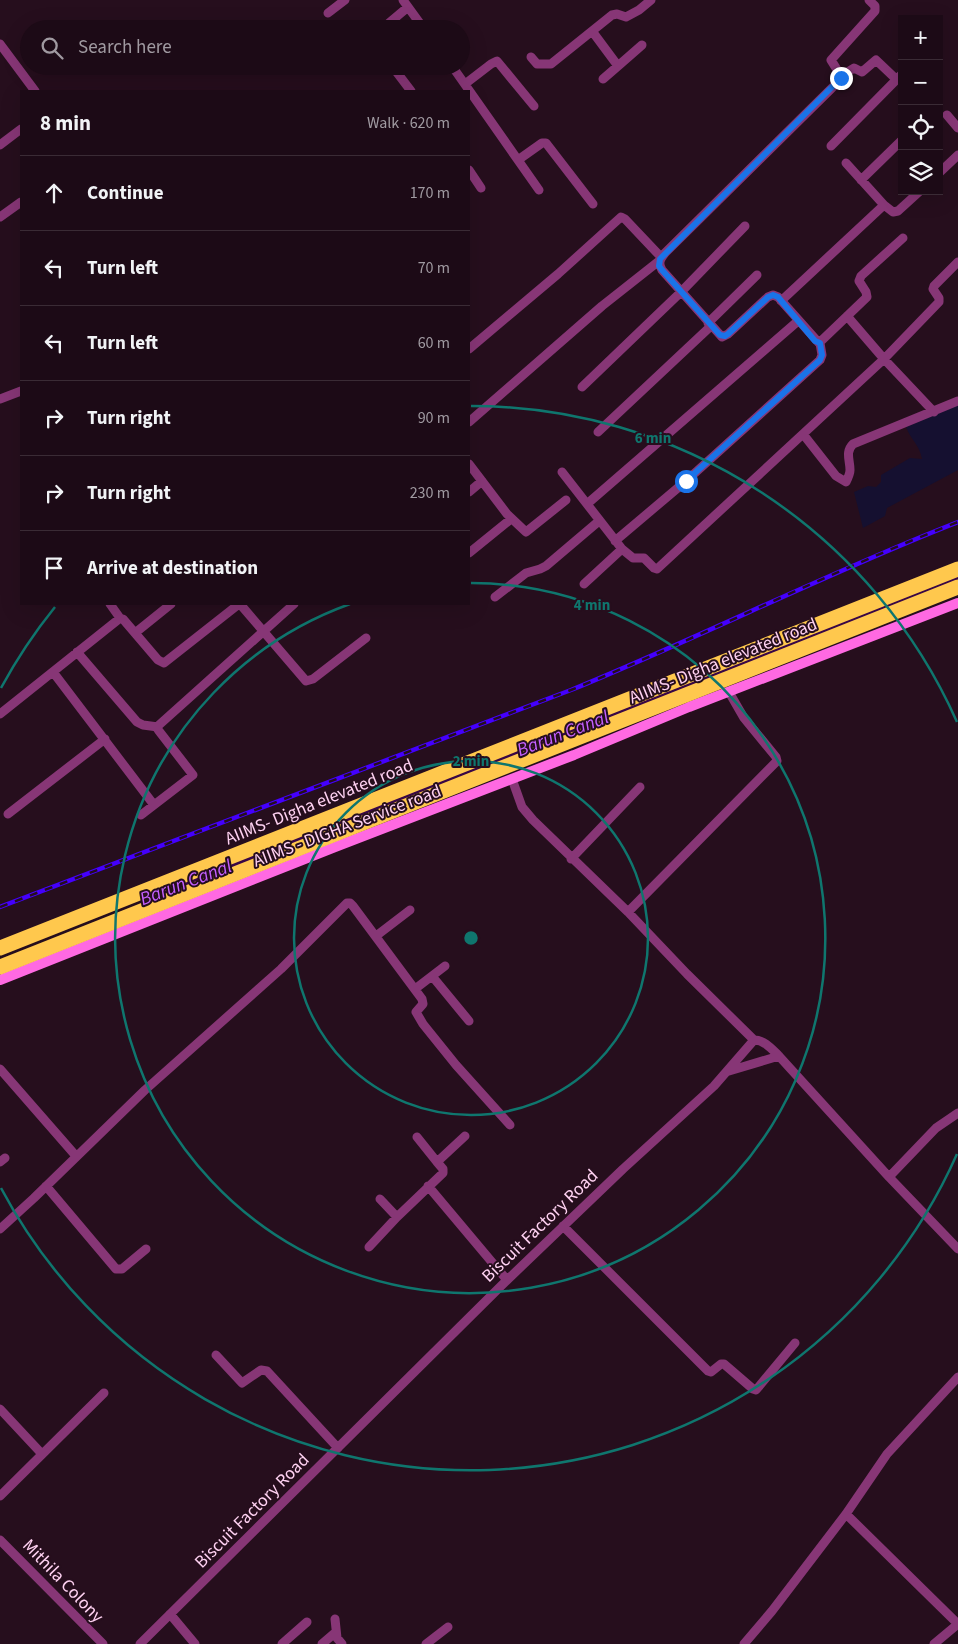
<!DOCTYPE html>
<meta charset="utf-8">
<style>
body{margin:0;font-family:"Source Sans 3",sans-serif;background:#291823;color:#f1f3f6}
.controls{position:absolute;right:15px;top:15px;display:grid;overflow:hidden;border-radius:0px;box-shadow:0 5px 20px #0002}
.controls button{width:45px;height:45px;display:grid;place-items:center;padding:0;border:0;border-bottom:1px solid #3a2b35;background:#1c0a16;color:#f1f3f6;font:25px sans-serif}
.stop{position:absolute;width:15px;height:15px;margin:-11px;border:4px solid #1a73e8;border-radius:50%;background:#fff}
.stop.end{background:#1a73e8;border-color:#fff;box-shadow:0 1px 5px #0008}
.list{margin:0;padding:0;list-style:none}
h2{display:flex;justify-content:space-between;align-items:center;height:65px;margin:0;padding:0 20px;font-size:21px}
h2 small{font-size:16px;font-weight:400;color:#a09aa1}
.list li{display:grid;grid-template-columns:32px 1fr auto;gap:15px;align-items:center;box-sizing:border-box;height:75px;padding:0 20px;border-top:1px solid #3a2b35}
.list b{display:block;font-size:19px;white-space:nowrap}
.list em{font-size:16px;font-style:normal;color:#a09aa1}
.icon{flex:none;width:28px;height:28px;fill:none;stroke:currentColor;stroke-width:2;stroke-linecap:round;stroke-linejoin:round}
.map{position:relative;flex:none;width:958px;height:1644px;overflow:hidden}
.search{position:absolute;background:#1c0a16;box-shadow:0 5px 20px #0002;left:20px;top:20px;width:450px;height:55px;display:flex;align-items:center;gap:12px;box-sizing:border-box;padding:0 18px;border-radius:28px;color:#a09aa1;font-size:19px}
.panel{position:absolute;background:#1c0a16;box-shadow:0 5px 20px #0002;left:20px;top:90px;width:450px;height:515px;border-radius:0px}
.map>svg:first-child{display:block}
.green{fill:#151030}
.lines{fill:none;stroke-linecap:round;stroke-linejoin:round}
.canal{stroke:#390745;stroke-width:8}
.street{stroke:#873676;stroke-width:9}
.secondary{stroke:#ff69e2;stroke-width:10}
.highway{stroke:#ffc84d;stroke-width:15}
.rail-casing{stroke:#4400fd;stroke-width:4.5}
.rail{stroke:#260e1d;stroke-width:2.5;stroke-dasharray:8;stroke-linecap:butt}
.route{stroke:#1a73e8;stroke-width:6}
.ring{fill:none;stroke:#0f766e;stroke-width:2.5}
.labels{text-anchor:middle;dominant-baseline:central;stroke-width:4;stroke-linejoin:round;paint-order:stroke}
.street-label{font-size:18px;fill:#ffd2f2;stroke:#260e1d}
.water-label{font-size:19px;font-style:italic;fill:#c560ff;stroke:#260e1d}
.centre{fill:#0f766e;stroke:#260e1d;stroke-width:2.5}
.ring-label{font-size:15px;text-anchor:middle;font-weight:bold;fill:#0f766e;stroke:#260e1d;stroke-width:4;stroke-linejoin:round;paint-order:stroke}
</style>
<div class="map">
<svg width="958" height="1644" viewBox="0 0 958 1644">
<rect width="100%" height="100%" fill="#260e1d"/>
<path class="green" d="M958,405V470L887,508L885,516L863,528L854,492L868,486L876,487L881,482V475L910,458L922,459C919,444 911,440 906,427Z"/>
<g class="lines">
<path class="canal" d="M169,889L958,579"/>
<path class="street" d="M403,0L424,29
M869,0L875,6V11L831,60L841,76L838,82L665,253C660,259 658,263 662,270L722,337L728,334L768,297L773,295L778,297L819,343L867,297L866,292L859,281L861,276L903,238
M328,13L345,0
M388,29L389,23L408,7
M592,31L618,66L642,45
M0,44L35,91
M531,57L537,64H551L612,15L617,14L626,17L639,10L651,0
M392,66L411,91
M452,66L539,190
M841,76L854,68L862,72L876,60L896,79
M603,79L618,66
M465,84L491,64L497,61L534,106
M947,115L958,128
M0,145L21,129
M831,146L902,74
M518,160L542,143H546L593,204
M846,163L884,205L893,212L898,211L920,191
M469,170L481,188
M939,173L958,155
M861,180L902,140
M0,217L21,202
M781,301L884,205
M847,316L884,359L934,412
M708,323L757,275
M469,349L558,274L621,217L625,219L661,257
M582,387L681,292L745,226
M0,399L21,391
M469,422L602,306L659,261
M598,432L711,326
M803,434L836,476L846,482C848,478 850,474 850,470C850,460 845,452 853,444L958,401
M469,464L507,514L526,532L566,500
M562,472L622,549L633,558H644L654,568L657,569L884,359L939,302V298L933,289L934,286L958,262
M469,492L482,481
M587,504L798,321
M615,541L686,481L820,360L822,355L820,343
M469,553L511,519
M584,584L622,549
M495,597L526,573L540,569L546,566L599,521
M110,604L120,618
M240,604L306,681L313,679L366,638
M135,633L171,604
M77,652L137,722L143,725L158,727
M53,672L154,805
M0,714L119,619H123L158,660L164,663L239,604
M512,779L522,807L533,820L628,912L687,974L754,1040
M8,814L105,739
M141,815L193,775L159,731L157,728L159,725L294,604
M571,859L640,787
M628,912L777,761L776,757L744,718L729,692
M376,936L410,910
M432,976L469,1021
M415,989L445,966
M0,1069L76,1156
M729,1071L779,1056
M417,1137L437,1162
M0,1162L5,1158
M889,1177L936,1128L958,1113
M46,1186L116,1269H122L146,1249
M428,1186L507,1280
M380,1199L397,1217L443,1173V1169L437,1162L465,1136
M563,1226L708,1371L711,1372L721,1364H724L753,1389L756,1390L795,1343
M0,1229L34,1198L145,1090L281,969L347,903H350L353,906L422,999L423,1004L416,1012L423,1024L456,1065L510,1125
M369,1247L397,1217
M216,1355L242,1383L261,1370L267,1371L338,1448
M0,1409L42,1454
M0,1496L104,1393
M846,1514L958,1624
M0,1540L103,1644
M170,1614L195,1644
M335,1619L337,1638L342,1644
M140,1644L503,1284L623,1169L714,1086L754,1040C764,1040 771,1048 778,1055L889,1177L958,1249
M282,1644L307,1622
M322,1644L336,1632
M426,1644L448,1627
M744,1644L772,1611L846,1514L887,1454L958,1377
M934,1644L958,1624"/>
<path class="secondary" d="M0,980L335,847L574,755L689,707L958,603"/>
<path class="highway" d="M0,948L958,569
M0,967L958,587"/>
<g class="rail-casing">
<path id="rail" d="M0,907L571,690C701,637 827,573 958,522"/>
</g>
<use href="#rail" class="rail"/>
</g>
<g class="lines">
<path class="route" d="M686,481L820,360L822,355L820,343L815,341L778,297L773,295L768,297L728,334L725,336L720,335L662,270L659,266L660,259L841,78"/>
</g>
<g class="ring">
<circle cx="471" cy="938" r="177"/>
<path d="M471 583A355 355 0 1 1 350 604"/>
<path d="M957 1154A532 532 0 0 1 1 1188M1 688A532 532 0 0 1 55 607M471 406A532 532 0 0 1 957 722"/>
</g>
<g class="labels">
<g class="street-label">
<text transform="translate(723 661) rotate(-22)">AIIMS- Digha elevated road</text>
<text transform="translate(319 802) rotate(-22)">AIIMS- Digha elevated road</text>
<text transform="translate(347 826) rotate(-21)">AIIMS - DIGHA Service road</text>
<text transform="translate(540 1226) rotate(-44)">Biscuit Factory Road</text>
<text transform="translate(252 1511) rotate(-45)">Biscuit Factory Road</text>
<text transform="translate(63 1581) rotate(46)">Mithila Colony</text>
</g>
<g class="water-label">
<text transform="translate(563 734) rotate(-21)">Barun Canal</text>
<text transform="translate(186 883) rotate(-21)">Barun Canal</text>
</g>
</g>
<circle cx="471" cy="938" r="8" class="centre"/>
<g class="ring-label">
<text x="653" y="443">6 min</text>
<text x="592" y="610">4 min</text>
<text x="471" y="766">2 min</text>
</g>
</svg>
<div class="controls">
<button>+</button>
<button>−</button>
<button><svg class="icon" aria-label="locate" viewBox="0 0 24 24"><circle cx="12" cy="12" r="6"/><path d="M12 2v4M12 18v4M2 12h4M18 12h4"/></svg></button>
<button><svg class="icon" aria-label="layers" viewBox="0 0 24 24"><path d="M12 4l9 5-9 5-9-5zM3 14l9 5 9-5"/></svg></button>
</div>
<div class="stop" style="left:686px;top:481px"></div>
<div class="stop end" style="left:841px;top:78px"></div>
<div class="search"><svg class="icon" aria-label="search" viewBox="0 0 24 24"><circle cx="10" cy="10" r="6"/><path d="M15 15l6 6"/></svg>Search here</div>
<section class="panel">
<h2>8 min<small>Walk · 620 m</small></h2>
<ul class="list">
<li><svg class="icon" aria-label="ahead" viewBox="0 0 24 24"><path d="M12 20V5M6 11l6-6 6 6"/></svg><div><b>Continue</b></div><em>170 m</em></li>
<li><svg class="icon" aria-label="left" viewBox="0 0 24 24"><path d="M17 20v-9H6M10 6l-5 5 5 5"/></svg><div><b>Turn left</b></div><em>70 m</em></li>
<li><svg class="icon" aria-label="left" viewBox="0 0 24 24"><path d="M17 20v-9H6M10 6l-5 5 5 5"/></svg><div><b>Turn left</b></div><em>60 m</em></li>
<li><svg class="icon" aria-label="right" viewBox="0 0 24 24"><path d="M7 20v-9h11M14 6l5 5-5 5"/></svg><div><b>Turn right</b></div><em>90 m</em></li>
<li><svg class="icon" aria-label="right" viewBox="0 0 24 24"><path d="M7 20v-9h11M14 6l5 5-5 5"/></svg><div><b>Turn right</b></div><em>230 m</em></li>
<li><svg class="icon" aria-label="arrive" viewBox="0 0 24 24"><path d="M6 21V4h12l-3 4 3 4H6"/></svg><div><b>Arrive at destination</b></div></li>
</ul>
</section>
</div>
